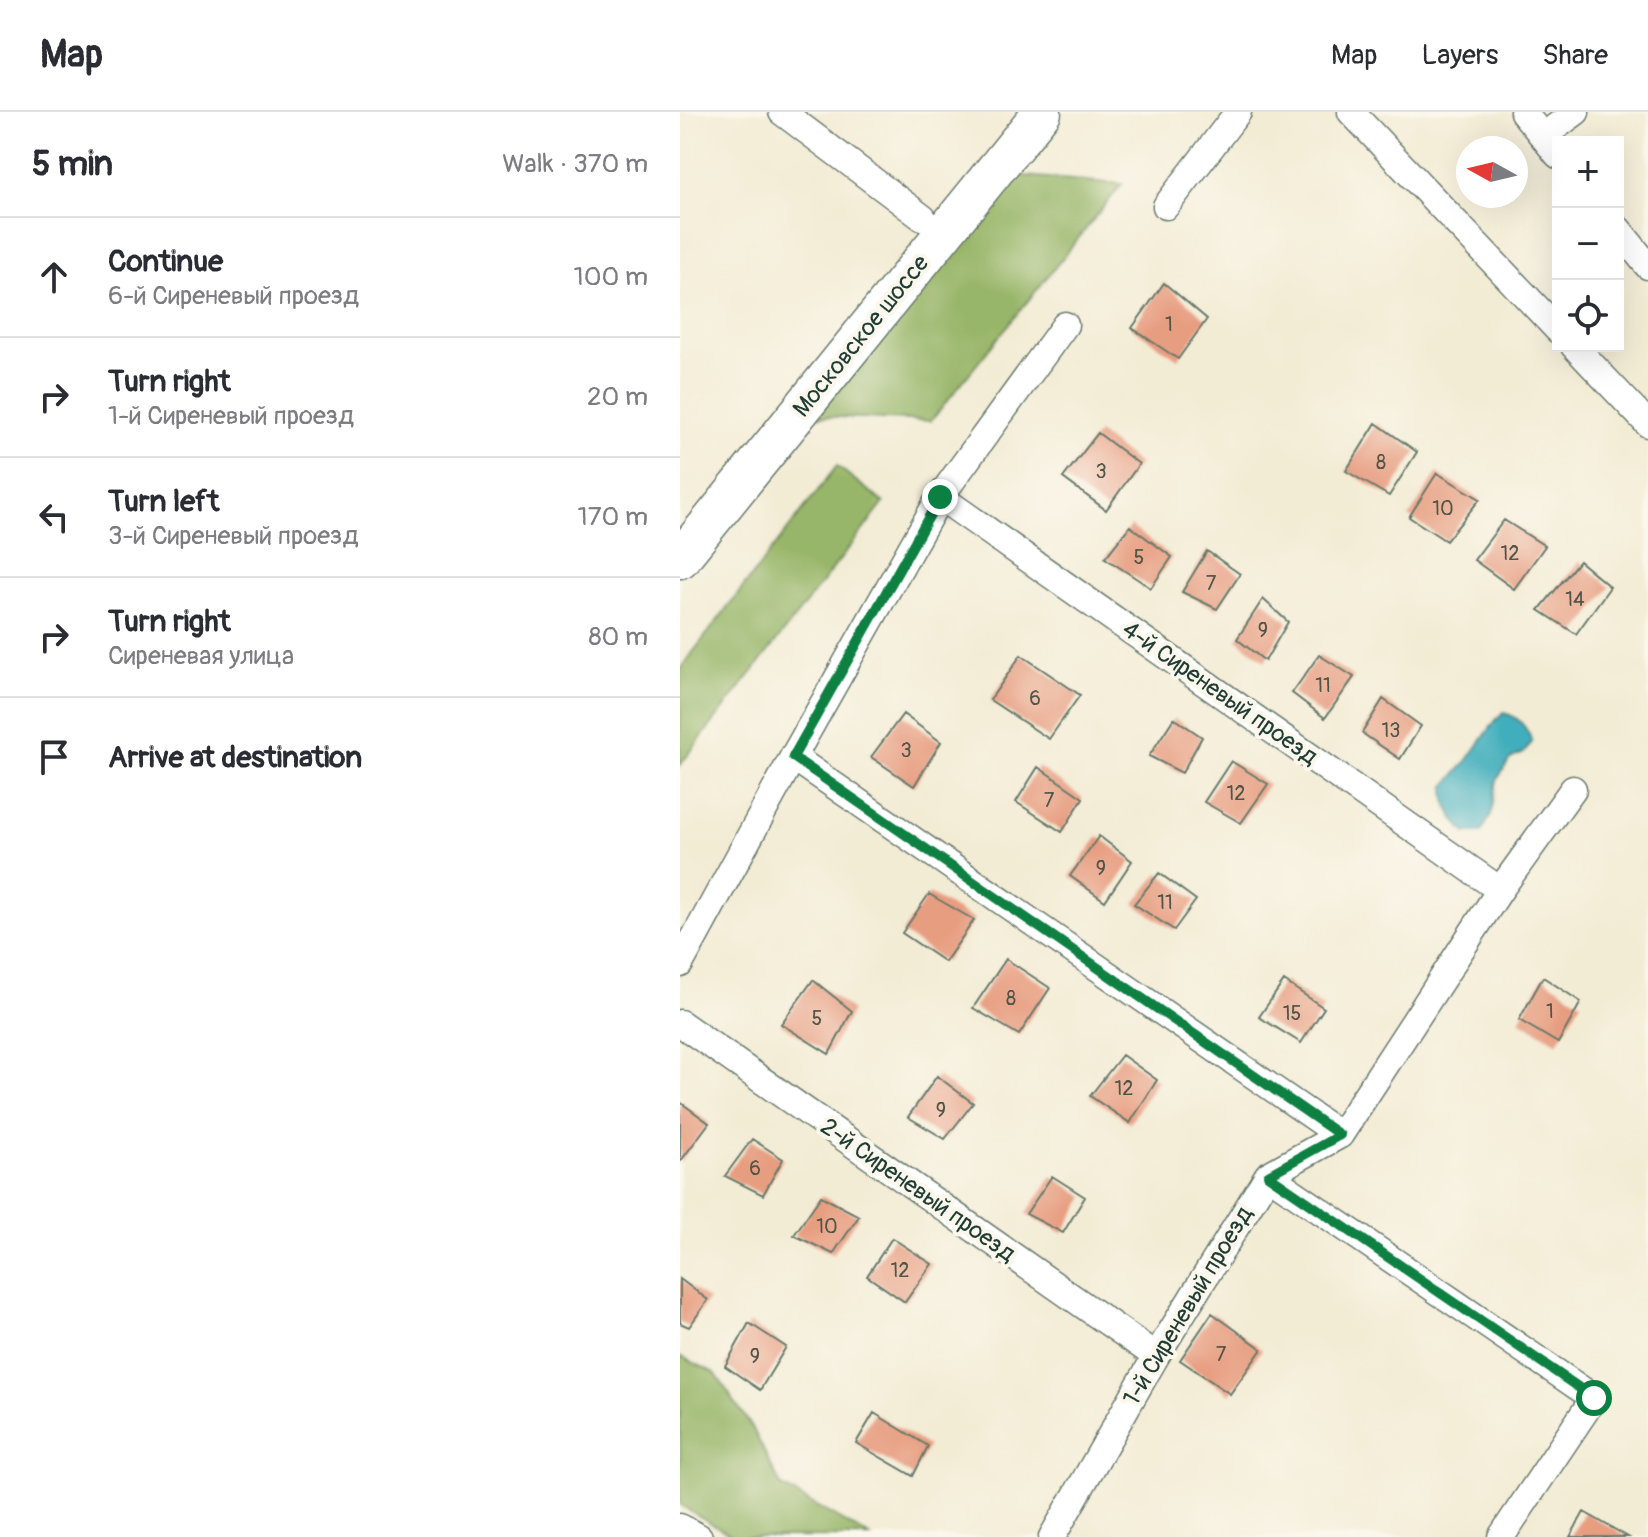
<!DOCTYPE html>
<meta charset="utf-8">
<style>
body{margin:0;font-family:Pangolin,sans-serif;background:#f2f2f3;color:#2b2b33}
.controls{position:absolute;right:24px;top:24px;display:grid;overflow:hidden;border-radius:0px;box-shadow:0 8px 32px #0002}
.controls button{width:72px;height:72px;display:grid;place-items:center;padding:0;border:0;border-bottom:2px solid #e1e1e2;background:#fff;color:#2b2b33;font:40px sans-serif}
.compass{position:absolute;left:776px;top:24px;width:72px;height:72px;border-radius:50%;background:#fff;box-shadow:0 8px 32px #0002;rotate:278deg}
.stop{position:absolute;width:24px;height:24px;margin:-18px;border:6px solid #0b8043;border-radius:50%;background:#fff}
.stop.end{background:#0b8043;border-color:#fff;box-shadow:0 2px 8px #0008}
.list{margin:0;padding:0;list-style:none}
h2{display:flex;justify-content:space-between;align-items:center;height:104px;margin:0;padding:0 32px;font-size:34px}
h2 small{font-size:26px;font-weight:400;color:#7c7c81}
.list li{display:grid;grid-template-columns:52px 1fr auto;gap:24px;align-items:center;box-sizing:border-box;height:120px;padding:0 32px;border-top:2px solid #e1e1e2}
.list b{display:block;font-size:30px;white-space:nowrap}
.list p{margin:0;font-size:26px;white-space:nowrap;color:#7c7c81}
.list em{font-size:26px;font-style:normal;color:#7c7c81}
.icon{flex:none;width:44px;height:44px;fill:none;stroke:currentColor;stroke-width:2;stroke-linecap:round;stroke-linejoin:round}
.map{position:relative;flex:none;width:968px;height:1425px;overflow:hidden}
header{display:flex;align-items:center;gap:48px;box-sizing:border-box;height:112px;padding:0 40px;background:#fff;border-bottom:2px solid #e1e1e2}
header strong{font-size:38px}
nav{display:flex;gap:44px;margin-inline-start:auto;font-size:28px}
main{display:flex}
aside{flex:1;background:#fff}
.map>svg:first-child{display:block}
.forest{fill:#98b669;stroke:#5c7a4e;stroke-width:2}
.water{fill:#3faebc;stroke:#2f7678;stroke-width:2}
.building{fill:#e79d80}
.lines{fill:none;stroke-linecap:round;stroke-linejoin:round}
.minor-casing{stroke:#697a6c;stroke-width:29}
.highway-casing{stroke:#697a6c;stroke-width:41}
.minor{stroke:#fff;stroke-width:26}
.highway{stroke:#fff;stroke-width:38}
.route{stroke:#0b8043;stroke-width:10}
.labels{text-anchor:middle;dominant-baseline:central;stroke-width:8;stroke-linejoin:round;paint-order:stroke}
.number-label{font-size:20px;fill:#515547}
.street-label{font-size:24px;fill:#1f3d34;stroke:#fbf7ec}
</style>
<header>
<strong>Map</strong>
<nav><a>Map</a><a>Layers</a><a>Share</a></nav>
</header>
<main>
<aside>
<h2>5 min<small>Walk · 370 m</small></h2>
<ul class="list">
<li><svg class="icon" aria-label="ahead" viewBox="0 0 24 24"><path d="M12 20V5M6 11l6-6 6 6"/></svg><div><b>Continue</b><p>6-й Сиреневый проезд</p></div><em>100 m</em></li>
<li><svg class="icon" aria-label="right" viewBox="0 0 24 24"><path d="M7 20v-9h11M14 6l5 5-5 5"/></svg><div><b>Turn right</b><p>1-й Сиреневый проезд</p></div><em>20 m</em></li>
<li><svg class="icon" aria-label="left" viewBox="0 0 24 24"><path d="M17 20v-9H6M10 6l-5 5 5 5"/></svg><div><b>Turn left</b><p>3-й Сиреневый проезд</p></div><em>170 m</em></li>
<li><svg class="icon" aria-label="right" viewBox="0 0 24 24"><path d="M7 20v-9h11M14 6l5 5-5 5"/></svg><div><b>Turn right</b><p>Сиреневая улица</p></div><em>80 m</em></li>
<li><svg class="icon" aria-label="arrive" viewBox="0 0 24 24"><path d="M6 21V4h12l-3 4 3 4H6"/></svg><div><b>Arrive at destination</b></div></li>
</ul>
</aside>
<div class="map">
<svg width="968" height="1425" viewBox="0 0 968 1425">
<rect width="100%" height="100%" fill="#fbf7ec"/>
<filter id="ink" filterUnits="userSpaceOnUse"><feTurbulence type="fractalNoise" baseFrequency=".0125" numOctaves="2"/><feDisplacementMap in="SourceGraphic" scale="16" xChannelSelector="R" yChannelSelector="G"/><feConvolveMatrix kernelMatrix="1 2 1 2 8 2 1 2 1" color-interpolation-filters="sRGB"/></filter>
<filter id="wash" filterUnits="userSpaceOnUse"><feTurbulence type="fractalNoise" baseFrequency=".006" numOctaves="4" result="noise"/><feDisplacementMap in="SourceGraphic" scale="32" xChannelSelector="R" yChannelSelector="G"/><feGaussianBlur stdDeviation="1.8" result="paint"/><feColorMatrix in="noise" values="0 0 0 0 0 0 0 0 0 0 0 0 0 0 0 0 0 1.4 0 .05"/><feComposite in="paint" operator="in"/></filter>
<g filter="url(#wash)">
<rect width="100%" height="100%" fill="#f3ecd5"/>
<path class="forest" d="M333,63L442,72L251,309L137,304Z
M157,354L204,391L0,653V557Z
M0,1244L35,1261L73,1317L101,1374L190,1425H55L0,1393Z"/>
<path class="water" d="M823,601C838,603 848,617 852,630L844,641L830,647L817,668L811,703L801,721H786C772,706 765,697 765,675L787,649L816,608Z"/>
<g id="blocks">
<path class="building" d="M484,171L527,207L498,247L452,216Z
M696,311L737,340L709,384L666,359Z
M418,321L459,352L426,398L383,366Z
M757,361L800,387L766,429L729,405Z
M824,408L865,434L834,477L794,448Z
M450,414L492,445L471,476L425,446Z
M527,439L560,462L537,497L502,480Z
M899,449L930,475L896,522L859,498Z
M583,487L608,510L585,549L557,527Z
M341,543L400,583L369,627L310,588Z
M639,543L674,565L645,606L612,581Z
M703,587L741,614L720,647L682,621Z
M223,602L261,630L234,674L191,645Z
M494,606L522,625L502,661L469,644Z
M551,649L588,672L561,711L524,690Z
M358,655L403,686L382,720L336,690Z
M419,724L452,749L425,789L390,764Z
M479,761L516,788L494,818L454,792Z
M249,782L294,808L265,850L222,821Z
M326,847L370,876L339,923L293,896Z
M863,865L901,890L878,931L839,908Z
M133,868L172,899L149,942L101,912Z
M604,869L644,896L621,931L579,905Z
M442,943L477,968L450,1011L410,984Z
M257,964L293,991L265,1027L228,1005Z
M0,990L29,1011L0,1050Z
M72,1027L103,1047L83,1083L45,1064Z
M372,1064L405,1085L383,1121L346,1102Z
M141,1084L179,1104L153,1142L114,1123Z
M212,1126L252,1152L225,1190L187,1164Z
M0,1167L28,1188L9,1215L0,1211Z
M532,1201L582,1237L550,1282L500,1248Z
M69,1211L106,1235L80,1278L45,1254Z
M194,1301L248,1334L233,1364L176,1331Z
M904,1400L948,1425H890Z"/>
</g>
</g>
<g filter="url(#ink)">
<use href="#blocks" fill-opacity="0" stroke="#697a6c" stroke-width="2"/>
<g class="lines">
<g class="minor-casing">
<path id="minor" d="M102,0L243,106
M671,0L878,218
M843,0L878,43
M863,24L896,0
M486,94L558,0
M938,117L968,154
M894,234L968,312
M260,385L820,778
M113,645L660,1023
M0,852L113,645L260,385L385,213
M0,911L476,1244
M588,1063L914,1286L821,1425
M0,1415L19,1425
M372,1425L476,1244L588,1063L660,1023L820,778L893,677"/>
</g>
<g class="highway-casing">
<path id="highway" d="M0,447L362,0"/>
</g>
<use href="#minor" class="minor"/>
<use href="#highway" class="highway"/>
</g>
</g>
<g class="lines" filter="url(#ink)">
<path class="route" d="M260,385L113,645L660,1023L588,1063L914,1286"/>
</g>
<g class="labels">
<g class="number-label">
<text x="489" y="212">1</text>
<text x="701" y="350">8</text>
<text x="421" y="359">3</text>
<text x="763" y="396">10</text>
<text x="830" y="441">12</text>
<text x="459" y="445">5</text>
<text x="531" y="471">7</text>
<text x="895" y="487">14</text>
<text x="583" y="518">9</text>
<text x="643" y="573">11</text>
<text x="355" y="586">6</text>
<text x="711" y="618">13</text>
<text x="226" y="638">3</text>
<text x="556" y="681">12</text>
<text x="369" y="688">7</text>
<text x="421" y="756">9</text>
<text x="485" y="790">11</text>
<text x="331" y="886">8</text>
<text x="870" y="899">1</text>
<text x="612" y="901">15</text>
<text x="137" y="906">5</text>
<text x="444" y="976">12</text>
<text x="261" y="998">9</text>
<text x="75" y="1056">6</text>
<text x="147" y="1114">10</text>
<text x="220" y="1158">12</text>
<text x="541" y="1242">7</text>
<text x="75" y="1244">9</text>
</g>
<g class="street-label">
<text transform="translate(181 224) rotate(-51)">Московское шоссе</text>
<text transform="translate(540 581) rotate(35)">4-й Сиреневый проезд</text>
<text transform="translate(238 1078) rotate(35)">2-й Сиреневый проезд</text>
<text transform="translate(508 1194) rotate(-59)">1-й Сиреневый проезд</text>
</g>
</g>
</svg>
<div class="controls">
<button>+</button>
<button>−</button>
<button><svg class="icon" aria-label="locate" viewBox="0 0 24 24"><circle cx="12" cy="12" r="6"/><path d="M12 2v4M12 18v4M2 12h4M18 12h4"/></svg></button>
</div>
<svg class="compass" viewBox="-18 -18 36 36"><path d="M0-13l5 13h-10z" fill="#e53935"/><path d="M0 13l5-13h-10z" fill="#7c7c81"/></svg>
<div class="stop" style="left:914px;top:1286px"></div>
<div class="stop end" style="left:260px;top:385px"></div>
</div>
</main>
